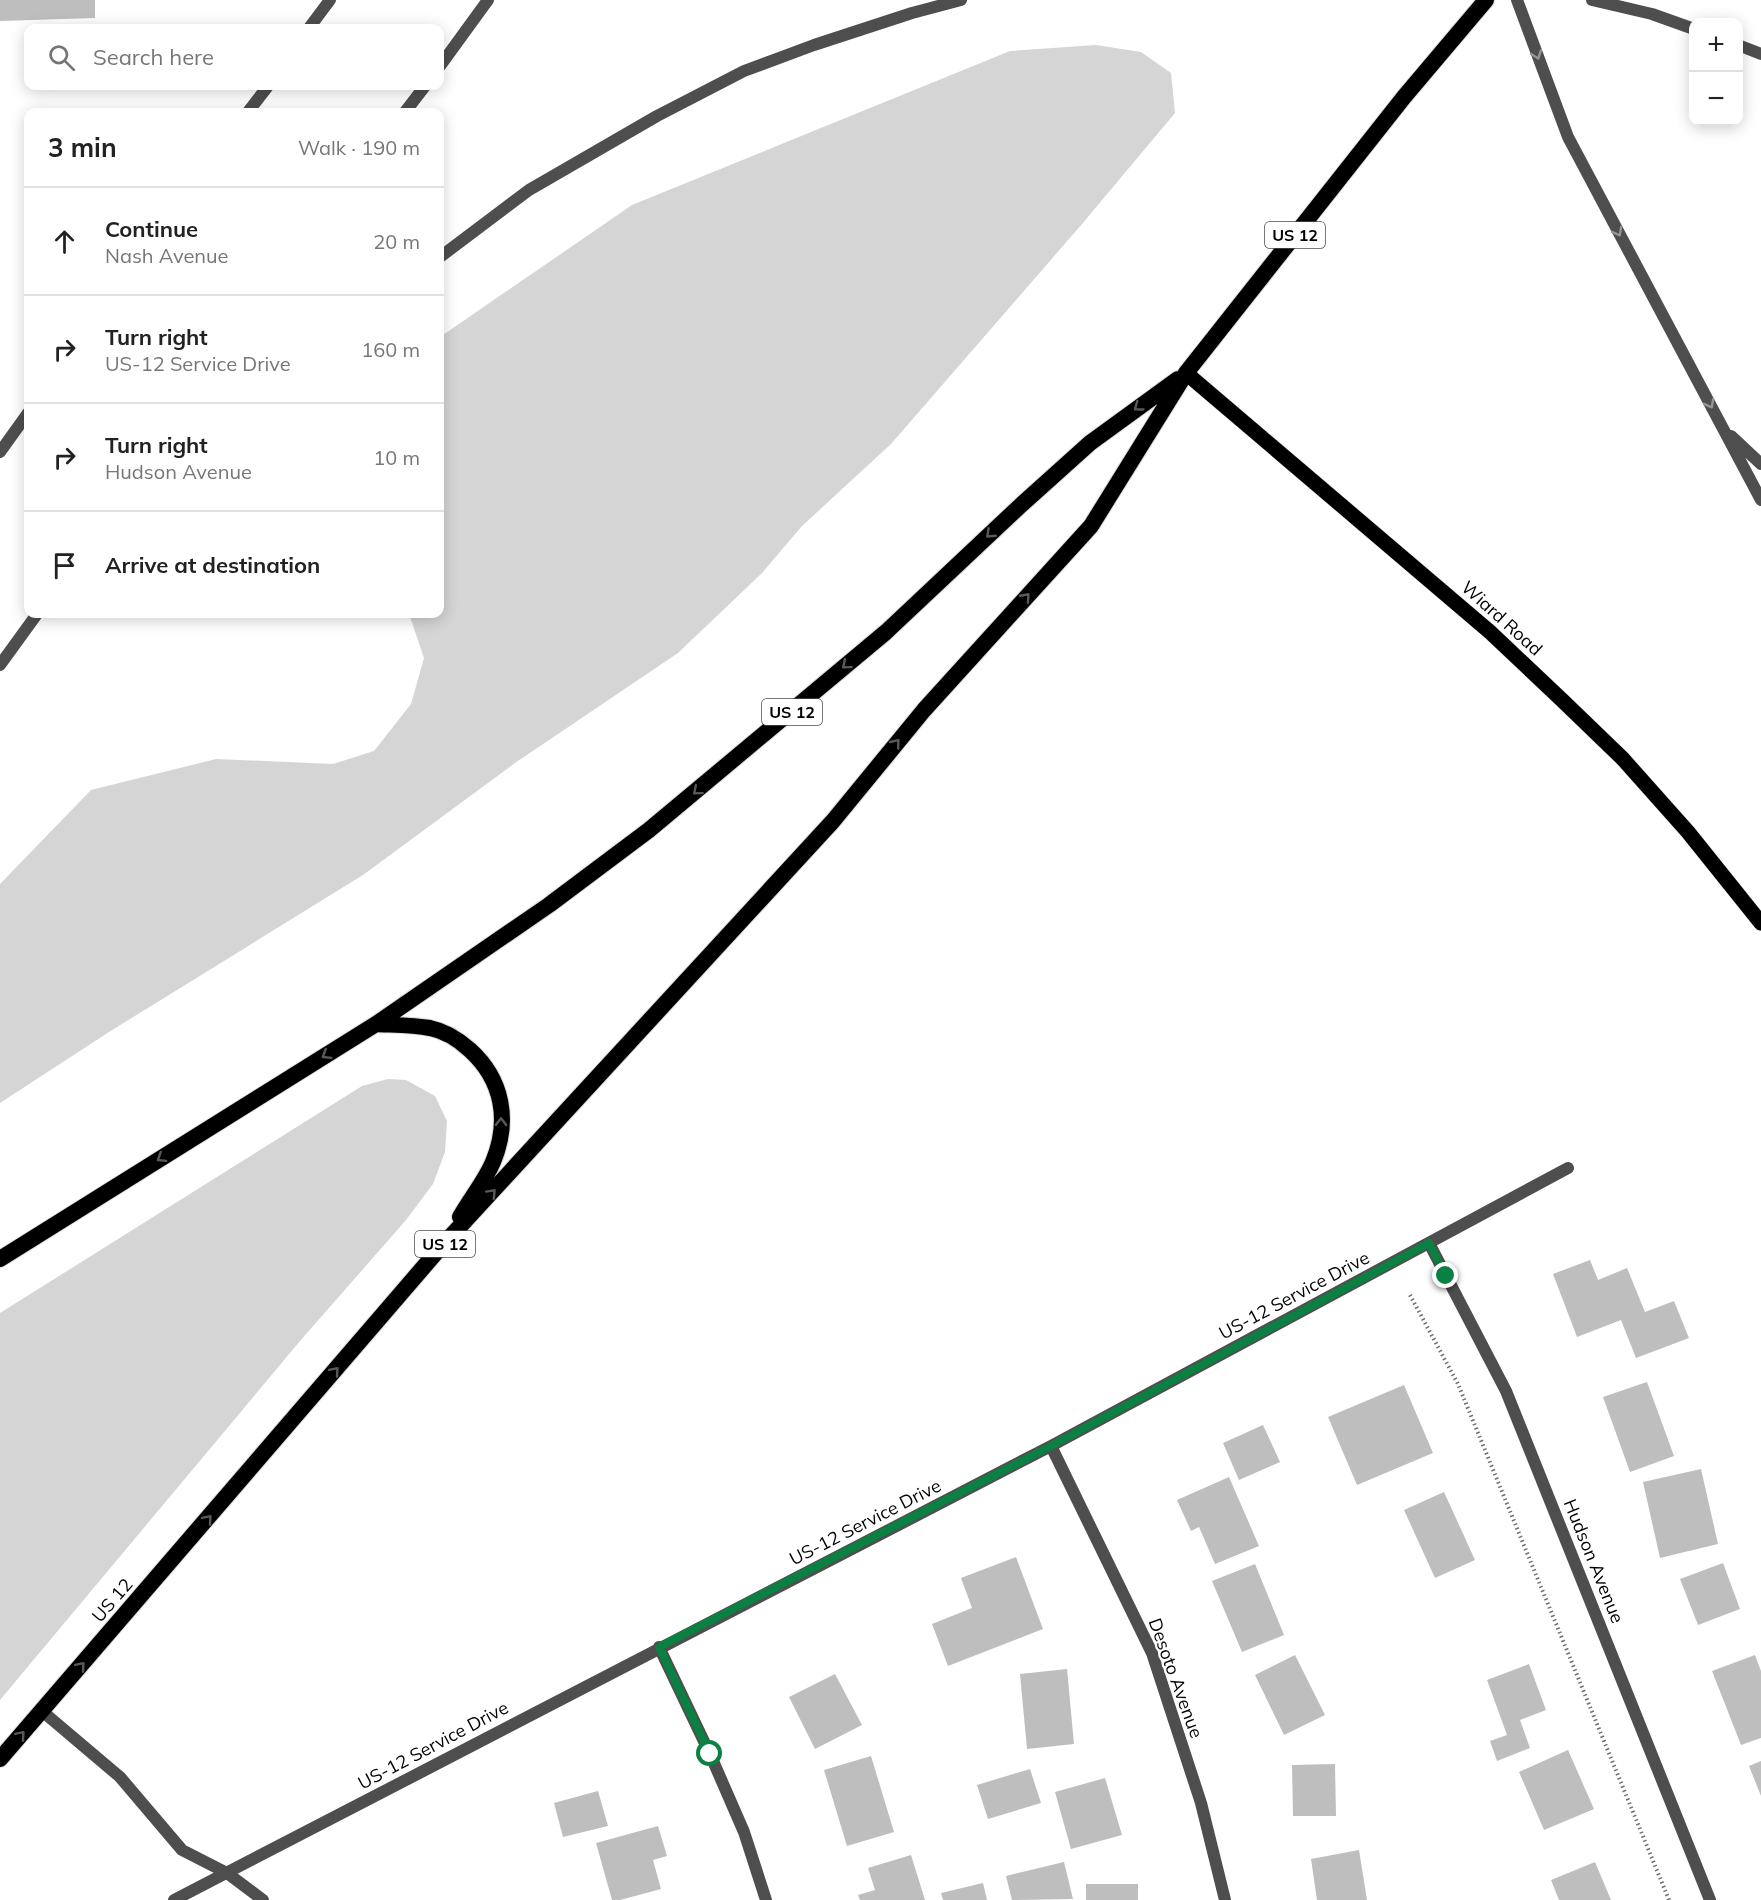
<!DOCTYPE html>
<meta charset="utf-8">
<style>
body{margin:0;font-family:Mulish,sans-serif;background:#f6f6f6;color:#222}
.controls{position:absolute;right:18px;top:18px;display:grid;overflow:hidden;border-radius:12px;box-shadow:0 3px 15px #0003}
.controls button{width:54px;height:54px;display:grid;place-items:center;padding:0;border:0;border-bottom:2px solid #e0e0e0;background:#fff;color:#222;font:30px sans-serif}
.stop{position:absolute;width:18px;height:18px;margin:-14px;border:4px solid #0b8043;border-radius:50%;background:#fff}
.stop.end{background:#0b8043;border-color:#fff;box-shadow:0 2px 6px #0008}
.list{margin:0;padding:0;list-style:none}
h2{display:flex;justify-content:space-between;align-items:center;height:78px;margin:0;padding:0 24px;font-size:26px}
h2 small{font-size:20px;font-weight:400;color:#767676}
.list li{display:grid;grid-template-columns:39px 1fr auto;gap:18px;align-items:center;box-sizing:border-box;height:108px;padding:0 24px;border-top:2px solid #e0e0e0}
.list b{display:block;font-size:22px;white-space:nowrap}
.list p{margin:0;font-size:20px;white-space:nowrap;color:#767676}
.list em{font-size:20px;font-style:normal;color:#767676}
.icon{flex:none;width:33px;height:33px;fill:none;stroke:currentColor;stroke-width:2;stroke-linecap:round;stroke-linejoin:round}
.map{position:relative;flex:none;width:1761px;height:1900px;overflow:hidden}
.search{position:absolute;background:#fff;box-shadow:0 3px 15px #0003;left:24px;top:24px;width:420px;height:66px;display:flex;align-items:center;gap:15px;box-sizing:border-box;padding:0 21px;border-radius:12px;color:#767676;font-size:22px}
.panel{position:absolute;background:#fff;box-shadow:0 3px 15px #0003;left:24px;top:108px;width:420px;height:510px;border-radius:12px}
.map>svg:first-child{display:block}
.green{fill:#d5d5d5}
.building{fill:#bebebe}
.lines{fill:none;stroke-linecap:round;stroke-linejoin:round}
.primary-casing{stroke:#dbdbdb;stroke-width:16}
.trunk-casing{stroke:#dbdbdb;stroke-width:18}
.path{stroke:#707070;stroke-width:4;stroke-dasharray:1.5 3;stroke-linecap:butt}
.minor{stroke:#4e4e4e;stroke-width:12}
.primary{stroke:#000;stroke-width:15}
.trunk{stroke:#000;stroke-width:16}
.oneway{stroke:#959595}
.oneway2{stroke:#595959}
.route{stroke:#0b8043;stroke-width:8}
.labels{text-anchor:middle;dominant-baseline:central;stroke-width:4.5;stroke-linejoin:round;paint-order:stroke}
.shield{fill:#fff;stroke:#4c4c4c;stroke-width:1.5}
.shield-label{font-size:16px;font-weight:bold;fill:#000}
.street-label{font-size:18px;fill:#000;stroke:#fff}
</style>
<div class="map">
<svg width="1761" height="1900" viewBox="0 0 1761 1900">
<rect width="100%" height="100%" fill="#fff"/>
<path class="green" d="M1096,45L1141,52L1171,73L1175,113L1082,224L891,444L802,526L762,573L678,653L515,763L363,875L109,1032L0,1103V884L91,790L216,759L333,764L374,751L411,704L424,658L409,614H440V337L632,205L1010,51Z
M388,1079L406,1080L435,1096L447,1121L445,1152L433,1184L406,1220L300,1341L0,1700V1313L362,1086Z"/>
<path class="building" d="M0,0H95V18L0,21Z
M1590,1260L1598,1280L1627,1268L1645,1312L1674,1301L1689,1338L1636,1358L1621,1320L1577,1337L1553,1274Z
M1647,1382L1674,1456L1630,1472L1603,1397Z
M1404,1385L1433,1453L1357,1485L1328,1417Z
M1263,1425L1280,1462L1239,1480L1223,1443Z
M1701,1469L1718,1544L1660,1558L1643,1482Z
M1229,1477L1259,1546L1215,1564L1199,1527L1191,1531L1177,1500Z
M1444,1492L1475,1560L1435,1578L1404,1510Z
M1016,1557L1043,1629L948,1666L932,1624L972,1608L961,1578Z
M1723,1563L1740,1609L1698,1625L1680,1579Z
M1255,1564L1284,1635L1242,1652L1212,1581Z
M1295,1655L1325,1715L1284,1735L1255,1675Z
M1755,1655L1761,1671V1738L1741,1745L1712,1671Z
M1529,1664L1546,1710L1520,1720L1530,1748L1497,1761L1490,1741L1507,1735L1487,1680Z
M1067,1669L1074,1744L1027,1749L1020,1674Z
M835,1674L862,1725L815,1749L789,1697Z
M1568,1750L1594,1809L1544,1830L1519,1772Z
M871,1756L894,1832L847,1846L824,1770Z
M1761,1761V1796L1749,1766Z
M1335,1764L1336,1816H1293L1292,1765Z
M1030,1769L1041,1803L988,1819L977,1785Z
M1105,1778L1122,1835L1071,1849L1055,1792Z
M598,1791L608,1826L563,1837L554,1803Z
M658,1826L667,1856L653,1860L661,1889L620,1900H612L596,1843Z
M1359,1850L1367,1900H1317L1311,1859Z
M911,1855L925,1900H860L858,1895L875,1890L868,1868Z
M1064,1862L1073,1899L1012,1900L1006,1876Z
M1595,1862L1611,1900H1559L1551,1880Z
M983,1883L987,1900H943L941,1893Z
M1086,1884H1138V1900H1086Z"/>
<g class="lines">
<g class="primary-casing">
<path id="primary" d="M1186,373L1490,632L1563,701L1623,759L1688,832L1761,923"/>
</g>
<g class="trunk-casing">
<path id="trunk" d="M376,1024C394,1025 413,1025 430,1028C445,1031 459,1040 470,1050C503,1080 510,1121 493,1162C485,1181 470,1199 460,1217
M0,1259L376,1024L549,905L649,830L886,632L1020,506L1090,443L1178,379
M0,1759L440,1248L833,821L924,710L1091,526L1186,373L1404,97L1486,0"/>
</g>
<path class="path" d="M1410,1295L1458,1384L1669,1900"/>
<path class="minor" d="M1517,0L1568,137L1761,500
M1592,0L1652,14L1694,29
M309,28L330,0
M1738,45L1761,54
M440,66L488,0
M248,112L268,86
M405,112L425,86
M440,257L529,190L657,116L744,71L814,45L912,13L961,0
M1731,436L1761,464
M0,452L28,413
M0,665L37,614
M1429,1243L1506,1391L1710,1900
M1051,1446L1152,1653L1201,1803L1225,1900
M659,1647L710,1754L744,1832L766,1900
M42,1711L120,1777L182,1850L227,1873L263,1900
M174,1900L1051,1446L1568,1168"/>
<use href="#primary" class="primary"/>
<use href="#trunk" class="trunk"/>
</g>
<defs><path id="oneway-chevron" d="M-2-3.5L2.5 0L-2 3.5" fill="none" stroke-width="1.6" stroke-linecap="round" stroke-linejoin="round" transform="scale(1.5)"/></defs>
<g class="oneway">
<use href="#oneway-chevron" transform="translate(1537 55) rotate(70)"/>
<use href="#oneway-chevron" transform="translate(1618 232) rotate(62)"/>
<use href="#oneway-chevron" transform="translate(1710 404) rotate(62)"/>
</g>
<g class="oneway2">
<use href="#oneway-chevron" transform="translate(1138 407) rotate(144)"/>
<use href="#oneway-chevron" transform="translate(990 534) rotate(137)"/>
<use href="#oneway-chevron" transform="translate(1026 597) rotate(-48)"/>
<use href="#oneway-chevron" transform="translate(846 665) rotate(140)"/>
<use href="#oneway-chevron" transform="translate(896 743) rotate(-51)"/>
<use href="#oneway-chevron" transform="translate(697 791) rotate(140)"/>
<use href="#oneway-chevron" transform="translate(326 1055) rotate(148)"/>
<use href="#oneway-chevron" transform="translate(501 1122) rotate(-89)"/>
<use href="#oneway-chevron" transform="translate(161 1158) rotate(148)"/>
<use href="#oneway-chevron" transform="translate(492 1193) rotate(-47)"/>
<use href="#oneway-chevron" transform="translate(335 1371) rotate(-49)"/>
<use href="#oneway-chevron" transform="translate(208 1519) rotate(-49)"/>
<use href="#oneway-chevron" transform="translate(81 1666) rotate(-49)"/>
<use href="#oneway-chevron" transform="translate(21 1735) rotate(-49)"/>
</g>
<g class="lines">
<path class="route" d="M710,1754L659,1647L1051,1446L1429,1243L1446,1276"/>
</g>
<g class="labels">
<g class="shield">
<rect x="1265" y="222" width="60" height="26" rx="4.5"/>
<rect x="762" y="699" width="60" height="26" rx="4.5"/>
<rect x="415" y="1231" width="60" height="26" rx="4.5"/>
</g>
<g class="shield-label">
<text x="1295" y="235">US 12</text>
<text x="792" y="712">US 12</text>
<text x="445" y="1244">US 12</text>
</g>
<g class="street-label">
<text transform="translate(1502 618) rotate(42)">Wiard Road</text>
<text transform="translate(1294 1295) rotate(-28)">US-12 Service Drive</text>
<text transform="translate(865 1522) rotate(-27)">US-12 Service Drive</text>
<text transform="translate(1594 1561) rotate(68)">Hudson Avenue</text>
<text transform="translate(112 1600) rotate(-49)">US 12</text>
<text transform="translate(1176 1678) rotate(70)">Desoto Avenue</text>
<text transform="translate(433 1745) rotate(-28)">US-12 Service Drive</text>
</g>
</g>
</svg>
<div class="controls">
<button>+</button>
<button>−</button>
</div>
<div class="stop" style="left:710px;top:1754px"></div>
<div class="stop end" style="left:1446px;top:1276px"></div>
<div class="search"><svg class="icon" aria-label="search" viewBox="0 0 24 24"><circle cx="10" cy="10" r="6"/><path d="M15 15l6 6"/></svg>Search here</div>
<section class="panel">
<h2>3 min<small>Walk · 190 m</small></h2>
<ul class="list">
<li><svg class="icon" aria-label="ahead" viewBox="0 0 24 24"><path d="M12 20V5M6 11l6-6 6 6"/></svg><div><b>Continue</b><p>Nash Avenue</p></div><em>20 m</em></li>
<li><svg class="icon" aria-label="right" viewBox="0 0 24 24"><path d="M7 20v-9h11M14 6l5 5-5 5"/></svg><div><b>Turn right</b><p>US-12 Service Drive</p></div><em>160 m</em></li>
<li><svg class="icon" aria-label="right" viewBox="0 0 24 24"><path d="M7 20v-9h11M14 6l5 5-5 5"/></svg><div><b>Turn right</b><p>Hudson Avenue</p></div><em>10 m</em></li>
<li><svg class="icon" aria-label="arrive" viewBox="0 0 24 24"><path d="M6 21V4h12l-3 4 3 4H6"/></svg><div><b>Arrive at destination</b></div></li>
</ul>
</section>
</div>
